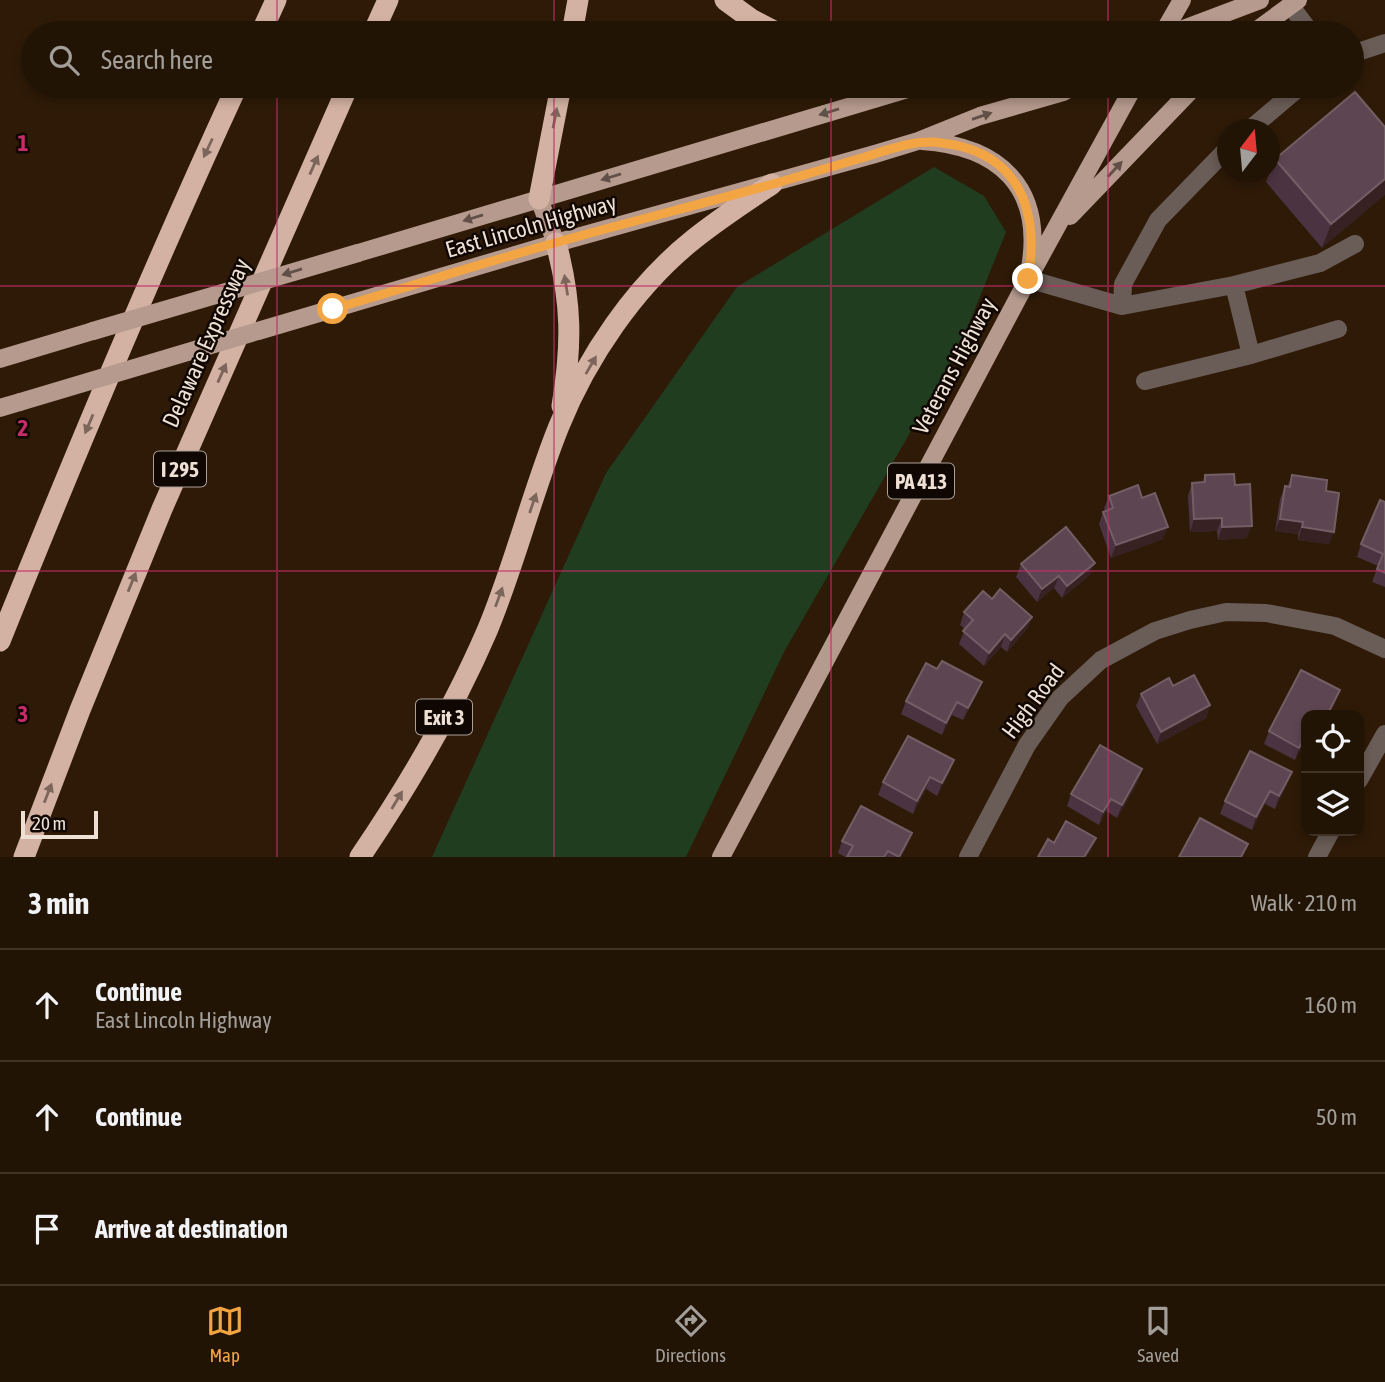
<!DOCTYPE html>
<meta charset="utf-8">
<style>
body{margin:0;font-family:"Asap Condensed",sans-serif;background:#2e2113;color:#f1f3f6}
.controls{position:absolute;right:21px;bottom:21px;display:grid;overflow:hidden;border-radius:14px;box-shadow:0 4px 10px #0003}
.controls button{width:63px;height:63px;display:grid;place-items:center;padding:0;border:0;border-bottom:2px solid #3f3327;background:#221405;color:#f1f3f6;font:35px sans-serif}
.compass{position:absolute;left:1217px;top:119px;width:63px;height:63px;border-radius:50%;background:#221405;box-shadow:0 4px 10px #0003;rotate:16deg}
.scale{position:absolute;left:21px;bottom:18px;width:77px;box-sizing:border-box;padding-left:7px;border:4px solid #eee0d4;border-top:0;font-size:19px;line-height:24px;white-space:nowrap;color:#eee0d4;-webkit-text-stroke:5px #100702;paint-order:stroke}
.stop{position:absolute;width:21px;height:21px;margin:-16px;border:5px solid #f2a542;border-radius:50%;background:#fff}
.stop.end{background:#f2a542;border-color:#fff;box-shadow:0 2px 7px #0008}
.list{margin:0;padding:0;list-style:none}
h2{display:flex;justify-content:space-between;align-items:center;height:91px;margin:0;padding:0 28px;font-size:30px}
h2 small{font-size:23px;font-weight:400;color:#a29e9a}
.list li{display:grid;grid-template-columns:46px 1fr auto;gap:21px;align-items:center;box-sizing:border-box;height:112px;padding:0 28px;border-top:2px solid #3f3327}
.list b{display:block;font-size:26px;white-space:nowrap}
.list p{margin:0;font-size:23px;white-space:nowrap;color:#a29e9a}
.list em{font-size:23px;font-style:normal;color:#a29e9a}
.icon{flex:none;width:38px;height:38px;fill:none;stroke:currentColor;stroke-width:2;stroke-linecap:round;stroke-linejoin:round}
.map{position:relative;flex:none;width:1385px;height:857px;overflow:hidden}
.search{position:absolute;background:#221405;box-shadow:0 4px 10px #0003;left:21px;right:21px;top:21px;height:77px;display:flex;align-items:center;gap:18px;box-sizing:border-box;padding:0 24px;border-radius:38px;color:#a29e9a;font-size:26px}
.sheet{height:427px;background:#221405}
nav{display:flex;justify-content:space-around;align-items:center;box-sizing:border-box;height:98px;border-top:2px solid #3f3327;background:#221405;font-size:19px;color:#a29e9a}
nav a{display:grid;justify-items:center;gap:4px}
nav .on{color:#f2a542}
.map>svg:first-child{display:block}
.green{fill:#203d1f}
.lines{fill:none;stroke-linecap:round;stroke-linejoin:round}
.minor{stroke:#6a5c56;stroke-width:18}
.major{stroke:#b59a8d;stroke-width:18}
.highway{stroke:#d4b2a3;stroke-width:21}
.major-bridge{stroke:#b59a8d;stroke-width:18}
.wall{fill:#4b3341}
.shaded-wall{fill:#382123}
.building{fill:#5d4651;stroke:#745e65;stroke-width:2}
.oneway{fill:#625048}
.oneway2{fill:#7c655b}
.route{stroke:#f2a542;stroke-width:9}
.grid{fill:none;stroke:#c62c67;stroke-width:2;stroke-opacity:0.55}
.labels{text-anchor:middle;dominant-baseline:central;stroke-width:5;stroke-linejoin:round;paint-order:stroke}
.shield{fill:#100702;stroke:#ab9f95;stroke-width:2}
.shield-label{font-size:21px;font-weight:bold;fill:#eee0d4}
.street-label{font-size:23px;fill:#eee0d4;stroke:#100702}
.grid-label{font-size:23px;text-anchor:middle;font-weight:bold;fill:#c62c67;stroke:#100702;stroke-width:5;stroke-linejoin:round;paint-order:stroke}
</style>
<div class="map">
<svg width="1385" height="857" viewBox="0 0 1385 857">
<rect width="100%" height="100%" fill="#2e1a07"/>
<path class="green" d="M934,167L984,196L1006,232L961,344L784,652L686,857H432L606,473L737,287Z"/>
<g class="lines">
<path class="minor" d="M1290,5L1311,33
M1352,54L1385,43
M1249,130L1301,86
M1028,279L1122,306L1123,284L1158,220L1228,148
M1234,285L1320,263L1355,244
M1122,306L1234,285L1251,355L1338,329
M1145,381L1251,355
M1359,780L1385,734
M968,857L1027,745L1060,698L1101,660L1155,631L1190,620L1226,612L1266,613L1335,626L1385,649
M1317,857L1331,831"/>
<path class="major" d="M1163,33L1182,0
M1173,33L1260,0
M1253,33L1298,0
M922,141C999,146 1044,187 1030,268
M539,199L556,243
M1070,216L1195,86
M358,253L918,86
M258,331L556,243L875,154L918,141L980,116L1063,92L1074,86
M0,359L93,331
M0,408L20,402
M721,857L1028,279L1134,86"/>
<path class="highway" d="M725,0L751,19L778,33
M261,33L276,0
M373,33L388,0
M572,33L578,0
M539,199L561,86
M556,243C572,303 572,345 562,406
M0,641C75,454 153,268 237,86
M24,857L80,710L162,509L348,86
M360,857C408,786 453,710 487,631C515,564 532,493 559,426C587,357 635,286 694,239C719,219 745,202 772,184"/>
<path class="major-bridge" d="M93,331L358,253
M20,402L258,331"/>
</g>
<path class="wall" d="M1385,127L1322,248L1266,182L1275,159Z
M1205,475L1235,485L1247,538L1218,540L1217,531L1190,532L1188,496L1192,483L1202,482Z
M1292,475L1326,491L1329,544L1298,540V534L1275,531L1280,499L1285,486L1287,487Z
M1109,496L1142,498L1163,539L1111,558L1099,524L1103,512L1105,511L1104,508Z
M1385,502V587L1372,582L1378,566L1357,557L1361,544Z
M1021,564L1090,575L1062,598L1054,588L1037,602L1016,577Z
M992,599L1032,617L1027,629L1007,652L1001,647L984,666L959,644L965,629L960,625L964,612Z
M1173,686L1210,705L1206,718L1157,744L1136,706L1141,694Z
M1340,690L1335,703L1329,715H1306V739L1295,760L1264,744L1269,731Z
M977,694L963,720L952,715L942,735L901,714L906,701Z
M954,760L949,773L937,796L926,789L913,814L878,795L883,782Z
M1138,782L1117,818L1106,811L1099,825L1067,806L1071,794Z
M1287,784L1275,809L1265,804L1252,830L1220,814L1225,801Z
M842,841L907,846L901,857H845L838,853Z"/>
<path class="shaded-wall" d="M1385,179V195L1322,248L1331,224Z
M1222,518L1217,531L1190,532L1194,519Z
M1280,519L1303,522L1298,534L1275,531Z
M1252,526L1247,538L1218,540L1222,527Z
M1168,527L1163,539L1111,558L1116,545Z
M1302,527L1334,532L1329,544L1298,540Z
M1095,563L1090,575L1062,598L1067,586Z
M1059,576L1054,588L1037,602L1042,589Z
M1032,617L1027,629L1007,652L1011,640Z
M1005,634L1001,647L984,666L989,653Z
M982,682L977,694L963,720L968,708Z
M1340,690L1335,703L1329,715H1327Z
M957,702L952,715L942,735L946,723Z
M1210,705L1206,718L1157,744L1161,732Z
M1306,735V739L1295,760L1299,748Z
M954,760L949,773L937,796L942,783Z
M1142,769L1138,782L1117,818L1122,805Z
M1292,772L1287,784L1275,809L1279,796Z
M930,777L926,789L913,814L917,801Z
M1270,791L1265,804L1252,830L1256,817Z
M1111,799L1106,811L1099,825L1103,812Z
M912,833L907,846L901,857H899Z
M1096,838L1091,850L1087,857H1084Z"/>
<path class="building" d="M1355,92L1385,127V179L1331,224L1275,159Z
M1234,474L1235,485L1250,484L1252,526L1222,527V518L1194,519L1192,483L1205,482V475Z
M1292,475L1327,480L1326,491L1339,493L1334,532L1302,527L1303,522L1280,519L1285,486L1290,487Z
M1138,485L1142,498L1155,493L1168,527L1116,545L1103,512L1113,508L1109,496Z
M1380,500L1385,502V573L1377,569L1383,554L1361,544Z
M1066,527L1095,563L1067,586L1059,576L1042,589L1021,564Z
M1000,589L1032,617L1011,640L1005,634L989,653L963,631L973,620L964,612L983,591L992,599Z
M942,661L982,682L968,708L957,702L946,723L906,701L926,663L937,669Z
M1301,670L1340,690L1327,715H1323L1318,713L1317,715H1306V735L1299,748L1269,731Z
M1194,675L1210,705L1161,732L1141,694L1169,678L1173,686Z
M908,736L954,760L942,783L930,777L917,801L883,782Z
M1100,745L1142,769L1122,805L1111,799L1103,812L1071,794Z
M1250,751L1292,772L1279,796L1270,791L1256,817L1225,801Z
M861,806L912,833L899,857L888,851L884,857H847L853,846L842,841Z
M1200,818L1248,844L1241,857H1179Z
M1066,821L1096,838L1084,857H1038L1048,839L1054,843Z"/>
<defs><path id="oneway-solid" d="M-6-.8H1V-3.2L6.5 0L1 3.2V.8H-6Z" transform="scale(1.75)"/></defs>
<g class="oneway">
<use href="#oneway-solid" transform="translate(829 112) rotate(163)"/>
<use href="#oneway-solid" transform="translate(982 116) rotate(-19)"/>
<use href="#oneway-solid" transform="translate(1115 169) rotate(-47)"/>
<use href="#oneway-solid" transform="translate(611 177) rotate(163)"/>
<use href="#oneway-solid" transform="translate(473 218) rotate(163)"/>
<use href="#oneway-solid" transform="translate(292 272) rotate(163)"/>
</g>
<g class="oneway2">
<use href="#oneway-solid" transform="translate(555 118) rotate(-79)"/>
<use href="#oneway-solid" transform="translate(208 148) rotate(115)"/>
<use href="#oneway-solid" transform="translate(314 165) rotate(-66)"/>
<use href="#oneway-solid" transform="translate(566 285) rotate(-99)"/>
<use href="#oneway-solid" transform="translate(591 365) rotate(-60)"/>
<use href="#oneway-solid" transform="translate(222 373) rotate(-66)"/>
<use href="#oneway-solid" transform="translate(89 424) rotate(113)"/>
<use href="#oneway-solid" transform="translate(533 503) rotate(-71)"/>
<use href="#oneway-solid" transform="translate(132 582) rotate(-68)"/>
<use href="#oneway-solid" transform="translate(499 597) rotate(-70)"/>
<use href="#oneway-solid" transform="translate(48 793) rotate(-69)"/>
<use href="#oneway-solid" transform="translate(397 800) rotate(-59)"/>
</g>
<g class="lines">
<path class="route" d="M333,309C408,287 483,263 558,242C629,222 702,204 773,184C804,175 834,166 865,157C891,149 915,139 942,143C1019,152 1040,210 1028,279"/>
</g>
<path class="grid" d="M277,0V33M554,0V33M831,0V33M1108,0V33M277,86V857M554,86V857M831,86V857M1108,86V857M0,286H1385M0,571H1385"/>
<g class="labels">
<g class="shield">
<rect x="154" y="451.5" width="52" height="35" rx="5"/>
<rect x="888" y="463.5" width="66" height="35" rx="5"/>
<rect x="416" y="699.5" width="56" height="35" rx="5"/>
</g>
<g class="shield-label">
<text x="180" y="469">I 295</text>
<text x="921" y="481">PA 413</text>
<text x="444" y="717">Exit 3</text>
</g>
<g class="street-label">
<text transform="translate(531 226) rotate(-16)">East Lincoln Highway</text>
<text transform="translate(206 343) rotate(-66)">Delaware Expressway</text>
<text transform="translate(954 366) rotate(-62)">Veterans Highway</text>
<text transform="translate(1033 701) rotate(-53)">High Road</text>
</g>
</g>
<g class="grid-label">
<text x="23" y="151">1</text>
<text x="23" y="436">2</text>
<text x="23" y="722">3</text>
</g>
</svg>
<div class="controls">
<button><svg class="icon" aria-label="locate" viewBox="0 0 24 24"><circle cx="12" cy="12" r="6"/><path d="M12 2v4M12 18v4M2 12h4M18 12h4"/></svg></button>
<button><svg class="icon" aria-label="layers" viewBox="0 0 24 24"><path d="M12 4l9 5-9 5-9-5zM3 14l9 5 9-5"/></svg></button>
</div>
<svg class="compass" viewBox="-18 -18 36 36"><path d="M0-13l5 13h-10z" fill="#e53935"/><path d="M0 13l5-13h-10z" fill="#a29e9a"/></svg>
<div class="scale">20 m</div>
<div class="stop" style="left:333px;top:309px"></div>
<div class="stop end" style="left:1028px;top:279px"></div>
<div class="search"><svg class="icon" aria-label="search" viewBox="0 0 24 24"><circle cx="10" cy="10" r="6"/><path d="M15 15l6 6"/></svg>Search here</div>
</div>
<section class="sheet">
<h2>3 min<small>Walk · 210 m</small></h2>
<ul class="list">
<li><svg class="icon" aria-label="ahead" viewBox="0 0 24 24"><path d="M12 20V5M6 11l6-6 6 6"/></svg><div><b>Continue</b><p>East Lincoln Highway</p></div><em>160 m</em></li>
<li><svg class="icon" aria-label="ahead" viewBox="0 0 24 24"><path d="M12 20V5M6 11l6-6 6 6"/></svg><div><b>Continue</b></div><em>50 m</em></li>
<li><svg class="icon" aria-label="arrive" viewBox="0 0 24 24"><path d="M6 21V4h12l-3 4 3 4H6"/></svg><div><b>Arrive at destination</b></div></li>
</ul>
</section>
<nav>
<a class="on"><svg class="icon" aria-label="map" viewBox="0 0 24 24"><path d="M3 6l6-2 6 2 6-2v14l-6 2-6-2-6 2zM9 4v14M15 6v14"/></svg>Map</a>
<a><svg class="icon" aria-label="directions" viewBox="0 0 24 24"><path d="M12 3l9 9-9 9-9-9zM9 14v-3h6M13 9l2 2-2 2"/></svg>Directions</a>
<a><svg class="icon" aria-label="saved" viewBox="0 0 24 24"><path d="M7 4h10v16l-5-4-5 4z"/></svg>Saved</a>
</nav>
